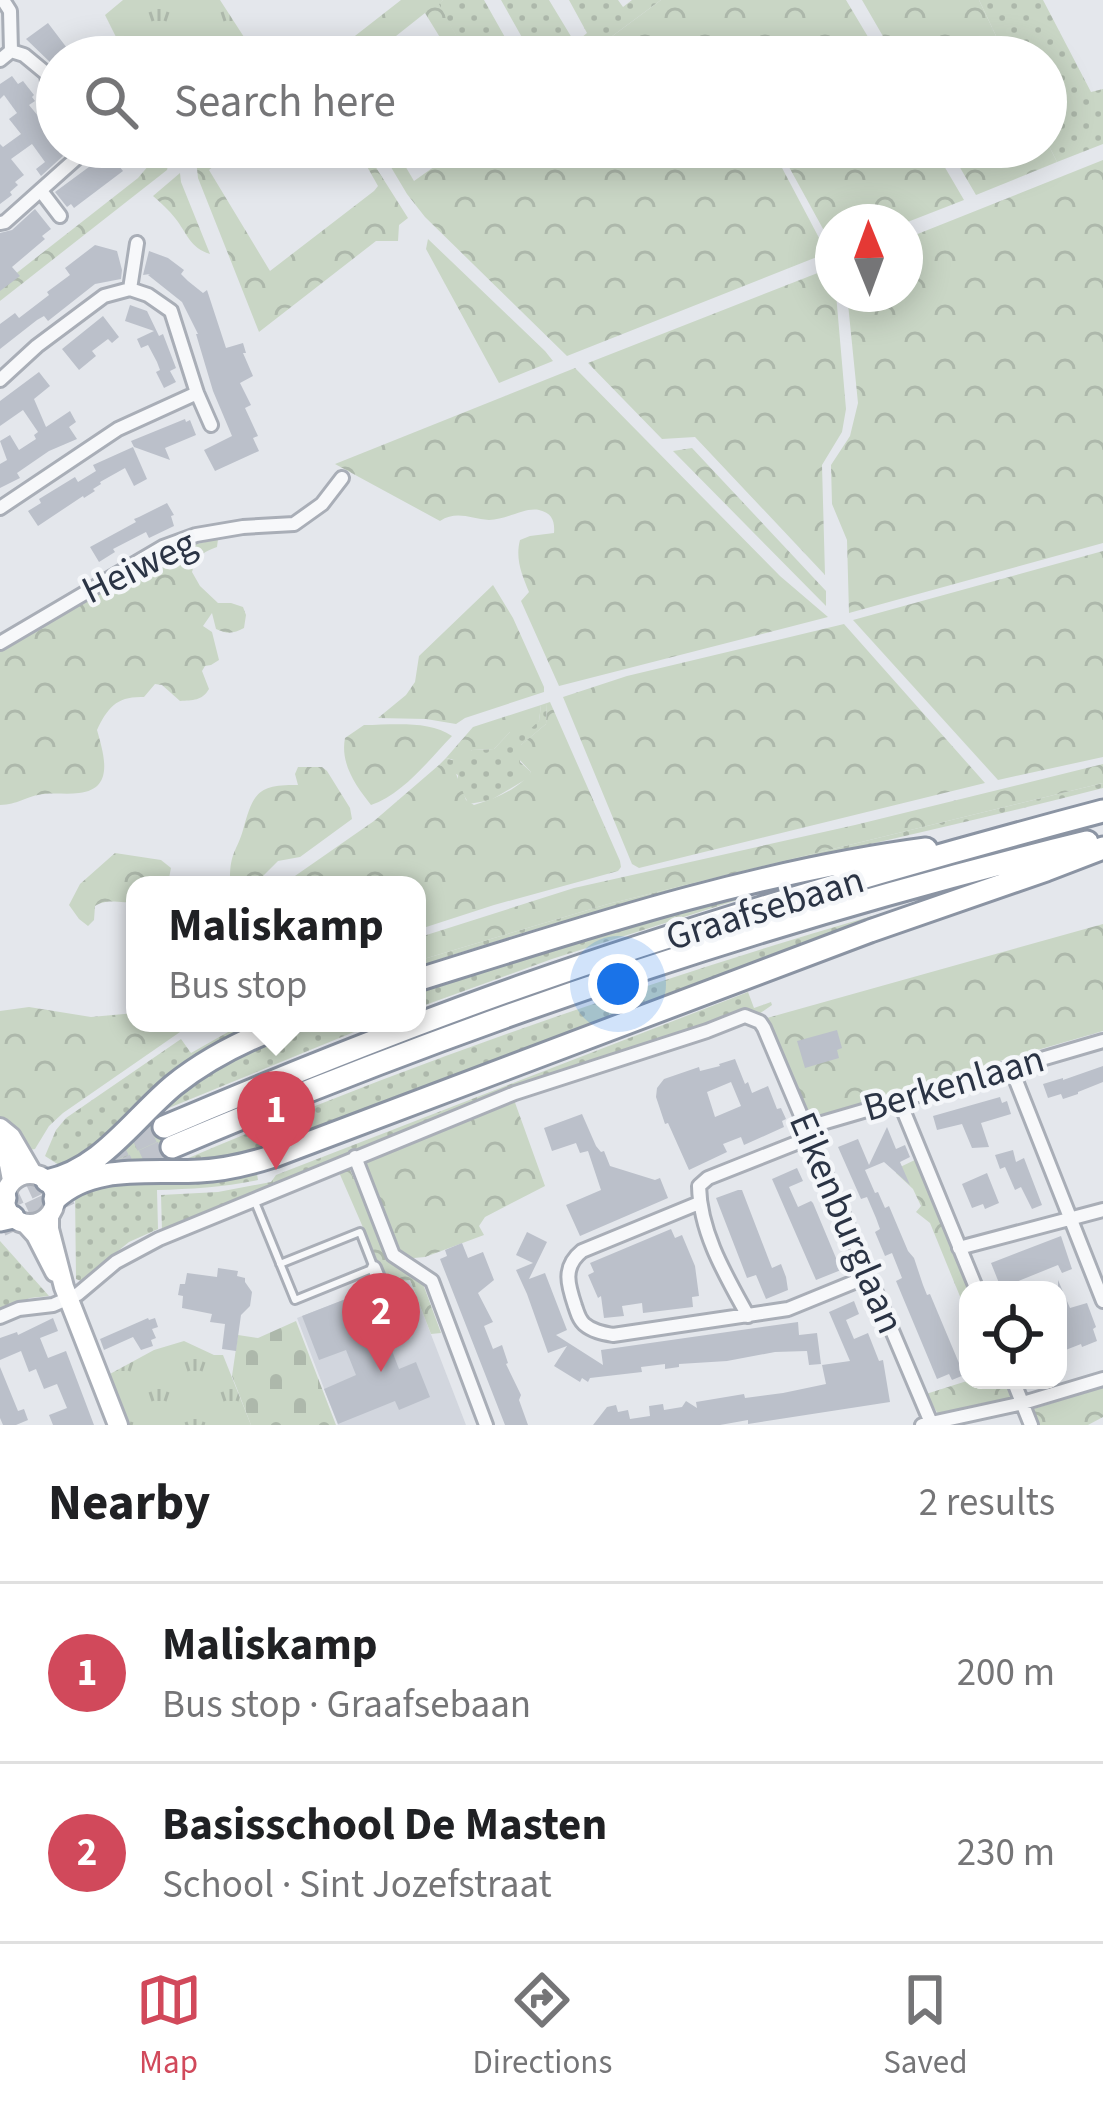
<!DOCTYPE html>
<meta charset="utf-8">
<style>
body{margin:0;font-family:"Source Sans 3",sans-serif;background:#f6f6f6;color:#202124}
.controls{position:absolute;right:36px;bottom:36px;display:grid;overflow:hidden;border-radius:24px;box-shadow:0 6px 30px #0003}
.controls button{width:108px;height:108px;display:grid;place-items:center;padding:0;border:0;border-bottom:3px solid #e0e0e0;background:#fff;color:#202124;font:60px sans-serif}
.compass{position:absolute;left:815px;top:204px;width:108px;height:108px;border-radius:50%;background:#fff;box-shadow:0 6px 30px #0003;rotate:359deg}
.you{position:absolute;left:618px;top:984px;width:42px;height:42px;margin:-30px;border:9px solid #fff;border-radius:50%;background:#1a73e8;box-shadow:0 0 0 18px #1a73e833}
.badge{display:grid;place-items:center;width:78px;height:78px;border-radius:50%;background:#d1495b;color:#fff;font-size:39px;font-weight:700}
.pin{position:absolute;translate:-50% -99px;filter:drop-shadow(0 3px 6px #0008)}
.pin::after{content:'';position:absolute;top:63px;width:42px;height:36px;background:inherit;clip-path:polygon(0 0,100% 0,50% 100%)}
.popup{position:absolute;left:126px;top:876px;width:300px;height:156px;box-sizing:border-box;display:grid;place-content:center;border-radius:24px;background:#fff;filter:drop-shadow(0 3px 9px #0005);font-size:39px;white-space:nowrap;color:#757577}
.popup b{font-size:45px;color:#202124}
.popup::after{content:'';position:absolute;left:50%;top:100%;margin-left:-24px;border:24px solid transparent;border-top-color:#fff}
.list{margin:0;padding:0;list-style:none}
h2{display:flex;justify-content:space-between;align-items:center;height:156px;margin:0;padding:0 48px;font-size:51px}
h2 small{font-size:39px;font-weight:400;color:#757577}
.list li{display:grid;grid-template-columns:78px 1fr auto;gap:36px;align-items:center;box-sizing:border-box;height:180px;padding:0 48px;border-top:3px solid #e0e0e0}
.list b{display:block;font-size:45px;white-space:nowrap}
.list p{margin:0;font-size:39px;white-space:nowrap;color:#757577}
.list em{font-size:39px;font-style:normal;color:#757577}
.icon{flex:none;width:66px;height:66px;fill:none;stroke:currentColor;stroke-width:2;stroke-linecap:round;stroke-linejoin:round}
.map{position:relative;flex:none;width:1103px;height:1425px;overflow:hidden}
.search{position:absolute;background:#fff;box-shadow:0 6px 30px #0003;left:36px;right:36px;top:36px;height:132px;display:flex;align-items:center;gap:30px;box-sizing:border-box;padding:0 42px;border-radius:66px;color:#757577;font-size:45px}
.sheet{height:516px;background:#fff}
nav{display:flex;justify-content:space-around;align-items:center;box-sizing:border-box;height:168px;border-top:3px solid #e0e0e0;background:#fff;font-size:33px;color:#757577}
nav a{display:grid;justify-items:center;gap:6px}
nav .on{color:#d1495b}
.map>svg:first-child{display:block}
.built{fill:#d2d6de}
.grass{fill:url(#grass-dots)}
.forest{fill:url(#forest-crowns)}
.cemetery{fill:url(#cemetery-stones)}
.park{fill:url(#park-tufts)}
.building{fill:#bbc0ca;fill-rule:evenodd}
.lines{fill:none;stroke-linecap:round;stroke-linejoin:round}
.highway-tunnel{stroke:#bfc3cb;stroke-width:21;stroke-dasharray:21 10;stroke-linecap:butt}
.lane-casing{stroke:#a9aeb7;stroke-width:12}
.street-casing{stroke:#a9aeb7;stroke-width:18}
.secondary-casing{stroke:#a9aeb7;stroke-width:24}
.highway-casing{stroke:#8b94a3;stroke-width:27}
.lane{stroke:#f7f8fa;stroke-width:6}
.street{stroke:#f7f8fa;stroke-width:12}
.secondary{stroke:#fff;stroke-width:18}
.highway{stroke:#fff;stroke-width:21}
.labels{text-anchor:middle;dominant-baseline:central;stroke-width:9;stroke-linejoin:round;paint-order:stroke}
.street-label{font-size:39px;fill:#2b3445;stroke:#f4f6f9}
</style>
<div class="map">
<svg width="1103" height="1425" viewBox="0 0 1103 1425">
<defs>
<pattern id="grass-dots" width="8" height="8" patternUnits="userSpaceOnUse" patternTransform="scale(3)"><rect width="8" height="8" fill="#c9d6c5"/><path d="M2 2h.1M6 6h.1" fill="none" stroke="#adb8ab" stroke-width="1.8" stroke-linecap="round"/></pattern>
<pattern id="forest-crowns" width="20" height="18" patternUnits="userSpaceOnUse" patternTransform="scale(3)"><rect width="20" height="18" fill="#c9d6c5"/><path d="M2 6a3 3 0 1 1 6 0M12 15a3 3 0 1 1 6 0" fill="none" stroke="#adb8ab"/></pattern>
<pattern id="cemetery-stones" width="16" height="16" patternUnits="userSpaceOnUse" patternTransform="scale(3)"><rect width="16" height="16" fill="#c9d6c5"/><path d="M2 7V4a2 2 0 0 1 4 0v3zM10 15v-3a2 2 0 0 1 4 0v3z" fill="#adb8ab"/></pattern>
<pattern id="park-tufts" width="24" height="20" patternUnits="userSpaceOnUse" patternTransform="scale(3)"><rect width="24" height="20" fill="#c9d6c5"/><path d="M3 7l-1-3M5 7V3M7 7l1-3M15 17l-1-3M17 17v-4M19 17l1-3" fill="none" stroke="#adb8ab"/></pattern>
</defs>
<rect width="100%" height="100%" fill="#e4e7ec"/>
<path class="built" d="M410,1280L466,1425H338L297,1318L351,1297L353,1301Z"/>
<path class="grass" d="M443,0H484L516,57H468L438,4Z
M501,0H549L575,43L587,33L569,0H618L623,7L632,0H661L584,57H533Z
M979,0H1043L1091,92L1103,89V144L1057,162L1046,140V57H1006Z
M547,703L546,724L521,745L520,762L531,772L528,778L491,800L469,804L458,785V775L439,765L446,758L452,760L472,750L494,749L510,732L539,721L541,705Z
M1103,783V788C874,847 640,890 417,967V961L608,904Z
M800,880L552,959L417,1008V983L503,955Z
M962,890L257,1158L100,1172L105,1158L157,1107L242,1047L305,1023H376L159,1112L179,1162C434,1053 695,965 962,890Z
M748,992L754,1008L771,1002L772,1005L759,1014C739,1005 727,1014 709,1025L516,1088L162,1231L161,1195L218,1192L271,1182L276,1175Z
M244,1023H259L192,1057L166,1077L107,1146L65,1169L45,1156L56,1130L66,1118L181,1039L191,1053Z
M257,1174L258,1180C224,1187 191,1189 157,1190L158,1229L129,1242L81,1281L76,1279L75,1191L100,1181Z
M0,1241L49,1296L30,1298L0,1310Z"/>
<path class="forest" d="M401,0H443L439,4L468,57H452L425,13L396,36L408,57H392L385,46L370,57H328Z
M661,0H846L880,57H584Z
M862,0H979L1006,57H895Z
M1046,140L1057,162L976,195L948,147H1046Z
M150,147H162L169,161L167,170L0,301V286L138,178L149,165Z
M213,147H237L209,170L270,271L374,191L378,186L356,147H363L408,218L399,225L398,241H376L259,332L198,178L196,160Z
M379,147H394L414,181L462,147H771L827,253L567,356L425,217L407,194Z
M778,147H933L964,200L905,223L833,222V247Z
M1103,160V543L849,613L847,540L832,504L831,465L850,436L858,403L847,294H905V239Z
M180,173L181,182L210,254C190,248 187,233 175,218C169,210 161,203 153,196Z
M428,239L545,351L553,361L499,383L426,249Z
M833,267V294H836L846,409L842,432L822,465L825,575L695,437L662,439L588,363Z
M575,368L780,576L828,617L559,686L521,601L529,592C522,575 515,559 520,540L530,536L554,533C555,521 552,513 539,510C525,507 506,520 489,520C471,519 457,510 440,521L335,464Z
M692,448L826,591V606L673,451Z
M218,539L217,547C202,552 197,557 192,572L200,586L218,603H231L243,607L246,615L244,628C233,634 227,634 216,629L212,613L203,626L212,632L219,660L211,665L205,666L202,671L209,689C202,701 193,700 180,701L162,685L155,684L144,697C117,696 108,707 97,730C104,755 115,789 79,793C66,795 51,792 38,795C23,798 19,804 0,805V651L150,559L171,550Z
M1103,551V757L998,780L853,620Z
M493,585L513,618L544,687V692L465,718L456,724L426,719L378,718L406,695L415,682L419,656Z
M844,624L985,783L639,868L632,864L563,697L627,676Z
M550,702L620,861L621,867L618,871L494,905L417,930V885H282L374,821L439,765L455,771L466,800L474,805C495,799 519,789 531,772L516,756V749L546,724L547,703Z
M541,705L539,721L526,733L510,732L494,749L472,750L459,761L446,758L473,727Z
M364,725C392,725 429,720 452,736C429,760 402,795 371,805C356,786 340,764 345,738Z
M1103,764V783L608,904L417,961V938L574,888L855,825Z
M298,767H322L327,771L350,808L352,819L300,857L278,861L254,885H204L230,879C230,852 237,851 243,830C253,794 257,784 298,785L295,774Z
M115,853L161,860L171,868L168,883L135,885V901C119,905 110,897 95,906L94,920L88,926L79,919L69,905L80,884Z
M1103,924V1031L910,1087L808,1120L767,1018Z
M29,1007L91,1017L135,1013V1023H193L63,1113L49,1126L35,1149L23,1151L0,1121V1011Z
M513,1097L545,1186L485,1217L479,1226L484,1235L425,1257L403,1259L364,1158Z
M919,1158L971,1290H968V1316L930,1223L916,1212L921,1206L913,1189L896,1173V1169Z
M348,1165L388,1258L392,1263L423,1284L441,1333L431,1334L410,1280L389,1287L338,1170Z
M970,1380H1006L1014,1399L938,1414L926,1394Z
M1103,1387V1417L1088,1425H1033L1030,1410Z"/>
<path class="cemetery" d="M296,1321L336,1425H251L232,1376L238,1335L258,1338Z"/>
<path class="park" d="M123,0H220L244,37L263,51H268L272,57H126L105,15Z
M184,1341L214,1355H223L251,1425H127L108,1375L154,1350Z"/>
<path class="building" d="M48,23L73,56L95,40L108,57H57V63L53,65L26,39Z
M12,76L18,84L23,81L34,95L32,97L35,101L29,105L57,139V147L62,150L59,152L63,156L41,176L36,169L45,162L32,144L11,159L24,175L15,182L18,185L10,192L12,195L0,204V144L3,147L21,134L9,119L17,113L4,95L0,99V84Z
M116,147H145L119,166L123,171L74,208L71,204L67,207L55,192Z
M35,209L51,229L42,236L45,239L12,267L20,276L0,291V233L12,230Z
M95,245L117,251L122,270L121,279L95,284L48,321L44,316L37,320L0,349V324L15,313L19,318L49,295L47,292L70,275L65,268Z
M149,251L168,258L184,270L181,274L188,281L203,293L207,290L226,348L243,343L246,353H243L253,376L240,383L251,405L245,408L258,436L253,438L259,451L215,471L204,450L232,436L213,391L196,334H198L182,302L148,275L150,274L143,275Z
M130,305L147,311L159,336L163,334L176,368L170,371L176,382L164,388L156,372L160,370L157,362L148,345L141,348L137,339L154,331L125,321Z
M103,316L119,337L112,343L108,339L92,351L96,356L79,370L62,349Z
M39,372L50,386L34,399L46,427L70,411L76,422L69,427L77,439L49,451L17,473L20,478L0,488V464L7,460L0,441L10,435L19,450L36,439L34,435L38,432L23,410L0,426V401Z
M185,419L186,422L190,420L196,435L165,448L170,460L134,447L131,441Z
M133,447L147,479L134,486L125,468L100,482L101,484L93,489L95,491L84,498L83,496L38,526L28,511L41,503L39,499L75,477L78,482L96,471L93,465Z
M167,503L174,515L171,516L174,526L149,538L146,532L113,549L115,552L99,562L90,547L136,522L134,519L139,517Z
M837,1030L842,1048L837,1050L839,1058L805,1068L797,1041Z
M735,1059L745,1084L748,1082L752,1093L768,1086L777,1109L781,1108L786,1119L782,1121L784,1127L744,1145L741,1137L723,1144L727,1152L689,1170L668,1123L665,1124L656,1097L657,1088L664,1079L699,1067L700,1071L720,1066L719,1064ZM731,1082L741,1106L715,1117L707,1092Z
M1103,1066V1082L1078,1092V1094L1063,1099L1061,1094L1048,1098L1043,1084L1063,1078V1080Z
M1000,1097L1002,1103L1007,1101L1011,1114L981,1123L989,1147L972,1148L962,1124L937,1130L933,1116Z
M582,1114L596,1146L601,1152L604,1151L610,1166L655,1180L660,1178L668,1198L580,1236L566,1205L601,1190L588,1151L580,1153L576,1143L552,1151L544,1128Z
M887,1127L896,1149L905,1145L910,1157L900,1162L910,1185L884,1162L865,1170L875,1193L878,1192L885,1208L889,1206L908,1251L914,1258L923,1285L927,1295L930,1294L964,1375L952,1380L949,1374L937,1379L896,1281L902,1278L892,1253L885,1256L875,1232L880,1229L876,1218L867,1197L861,1199L838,1147L858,1139L869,1165Z
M1013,1150L1016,1162L1024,1158L1042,1205L1032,1209L1021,1187L1015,1190L1005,1167L1000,1169L995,1155Z
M797,1168L803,1181L789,1187L793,1196L798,1207L811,1201L813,1203L841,1270L816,1280L772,1179Z
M987,1173L999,1203L985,1209L983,1204L972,1208L962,1184Z
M738,1190H742L772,1268L781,1264L786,1277L788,1290L766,1299L756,1275L747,1278L716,1198Z
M671,1229L675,1238L682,1235L695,1266L699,1296L692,1297L693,1307L643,1313L642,1303L622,1306L624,1316L604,1318L601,1296L598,1298L588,1275L594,1272L590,1263Z
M527,1232L547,1242L529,1279L545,1273L567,1330L556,1335L603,1365L601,1350L798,1322L799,1335L817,1333L821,1364L809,1365L807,1351L775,1352L727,1361L679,1364V1367L665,1369V1364L641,1367L642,1372L590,1378L588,1382L582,1378L580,1382L554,1366L567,1346L548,1353L527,1294L516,1270L533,1263L516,1255Z
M1061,1236L1072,1269L1062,1273L1058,1265L1001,1288L991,1263Z
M462,1243L468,1258L483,1252L494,1280L478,1293L493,1322L484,1326L493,1349L502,1345L508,1363L506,1364L521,1395L519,1400L528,1425H505L440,1259L447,1256L445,1250Z
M218,1268L238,1271L237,1276L245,1278V1282L252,1292L250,1306L241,1315L236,1351L222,1349L225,1324L210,1322L212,1314L182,1308L183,1296L178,1295L180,1284H185L187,1273L217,1277Z
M1058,1280L1070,1308L1087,1303L1096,1327L1093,1329L1097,1341L1082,1347L1081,1344L1058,1353V1337L1066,1334L1058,1313Z
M373,1293L382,1316L379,1317L399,1369L416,1362L430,1397L399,1410L395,1401L338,1424L324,1389L356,1375L346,1350L319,1360L302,1316L351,1297L352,1302Z
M854,1301L859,1314L846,1320L854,1339L868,1333L879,1361L883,1360L890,1402L748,1424V1420L720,1425H593L607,1407L616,1405L618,1412L628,1410L630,1419L650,1416L649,1406L663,1404L664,1410L682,1407L686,1401L697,1408L696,1402L744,1394L745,1398L783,1393L826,1384L822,1365L850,1361L829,1312Z
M53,1318L58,1331L40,1338L48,1358L66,1351L94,1425H53L49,1415L67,1408L57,1384L44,1389L36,1369L29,1372L21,1351L0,1360V1338L17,1332L18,1335Z
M148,1318L149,1320L155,1318L158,1327L152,1329L156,1338L151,1340L153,1346L141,1350L133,1337L104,1350L100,1339Z
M0,1367L18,1411L24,1409L28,1420L16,1425H3L0,1418Z"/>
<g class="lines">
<path class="highway-tunnel" d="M105,1154L164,1127
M115,1173L172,1147
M0,1202L60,1174
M1,1226L70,1194"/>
<g class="lane-casing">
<path id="lane" d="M255,1202L295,1300L374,1268L360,1232L280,1264"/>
</g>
<g class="street-casing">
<path id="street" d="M11,51L24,55L47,74L50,97L57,107
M0,60L11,51L10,11L3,0
M41,191L60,216
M0,223L5,222L89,147
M130,289L137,243
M0,380L37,346L104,296L130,289L148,295L171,311L197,393L211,425
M0,508L118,429L197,393
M0,643L163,547L196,535L243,527L294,524L322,504L342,478
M1011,1068L1103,1301
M899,1100L977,1290
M805,1128L1103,1041
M355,1157L393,1255L432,1281L486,1425
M699,1203L582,1251C562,1267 568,1285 575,1306C578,1314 578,1318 584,1324C592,1331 602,1333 613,1335L788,1309L869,1276
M959,1248L1103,1210
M374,1268L397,1324
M748,1316C726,1276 700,1233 699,1186L708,1178L809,1138
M0,1317L19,1309L53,1305L78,1294L116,1262L159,1239L515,1093L707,1031L745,1016L760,1022L764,1028L932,1425
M1013,1380L1031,1425
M922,1425L1023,1403L1103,1379"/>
</g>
<g class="secondary-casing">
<path id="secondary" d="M0,1128L11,1137L32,1173
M0,1145L9,1164L12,1180
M5 1199a25 25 0 1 1 50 0a25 25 0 1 1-50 0Z
M49,1215V1229L64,1287L118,1425
M26,1224L36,1235L55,1272"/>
</g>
<g class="highway-casing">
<path id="highway" d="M417,980C583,928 753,872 926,849
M164,1127C284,1076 405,1027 528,984C717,918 910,862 1103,811
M172,1147C469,1021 774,918 1087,842
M47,1181C102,1169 133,1119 174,1085C209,1057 248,1038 290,1023
M55,1199C93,1163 151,1174 200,1171C225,1170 249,1164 274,1156L870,931L1046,870L1103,848
M0,1203L5,1198
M0,1220L13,1217"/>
</g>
<use href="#lane" class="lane"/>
<use href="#street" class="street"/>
<use href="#secondary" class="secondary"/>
<use href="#highway" class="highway"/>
</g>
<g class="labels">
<g class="street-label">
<text transform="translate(139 567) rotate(-26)">Heiweg</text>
<text transform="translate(765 909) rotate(-17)">Graafsebaan</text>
<text transform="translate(954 1084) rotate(-16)">Berkenlaan</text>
<text transform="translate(846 1223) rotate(67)">Eikenburglaan</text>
</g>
</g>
</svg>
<div class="controls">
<button><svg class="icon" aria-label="locate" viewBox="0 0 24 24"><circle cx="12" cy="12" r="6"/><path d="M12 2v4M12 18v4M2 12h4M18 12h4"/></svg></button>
</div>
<svg class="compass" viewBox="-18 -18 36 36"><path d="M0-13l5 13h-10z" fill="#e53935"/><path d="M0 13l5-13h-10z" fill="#757577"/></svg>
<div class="you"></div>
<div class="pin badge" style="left:276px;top:1170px">1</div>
<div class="popup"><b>Maliskamp</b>Bus stop</div>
<div class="pin badge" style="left:381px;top:1372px">2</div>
<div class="search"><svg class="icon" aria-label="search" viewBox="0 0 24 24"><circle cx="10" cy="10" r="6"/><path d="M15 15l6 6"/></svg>Search here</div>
</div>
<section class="sheet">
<h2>Nearby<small>2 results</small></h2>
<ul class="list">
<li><span class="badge">1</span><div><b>Maliskamp</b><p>Bus stop · Graafsebaan</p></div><em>200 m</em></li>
<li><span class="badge">2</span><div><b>Basisschool De Masten</b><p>School · Sint Jozefstraat</p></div><em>230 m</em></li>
</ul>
</section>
<nav>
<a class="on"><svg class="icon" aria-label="map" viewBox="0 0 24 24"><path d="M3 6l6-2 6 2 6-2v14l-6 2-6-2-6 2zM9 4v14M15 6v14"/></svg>Map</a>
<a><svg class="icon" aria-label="directions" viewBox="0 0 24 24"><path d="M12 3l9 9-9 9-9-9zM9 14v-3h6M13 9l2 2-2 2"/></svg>Directions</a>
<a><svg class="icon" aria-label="saved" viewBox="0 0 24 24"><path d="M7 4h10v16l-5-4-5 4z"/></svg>Saved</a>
</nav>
